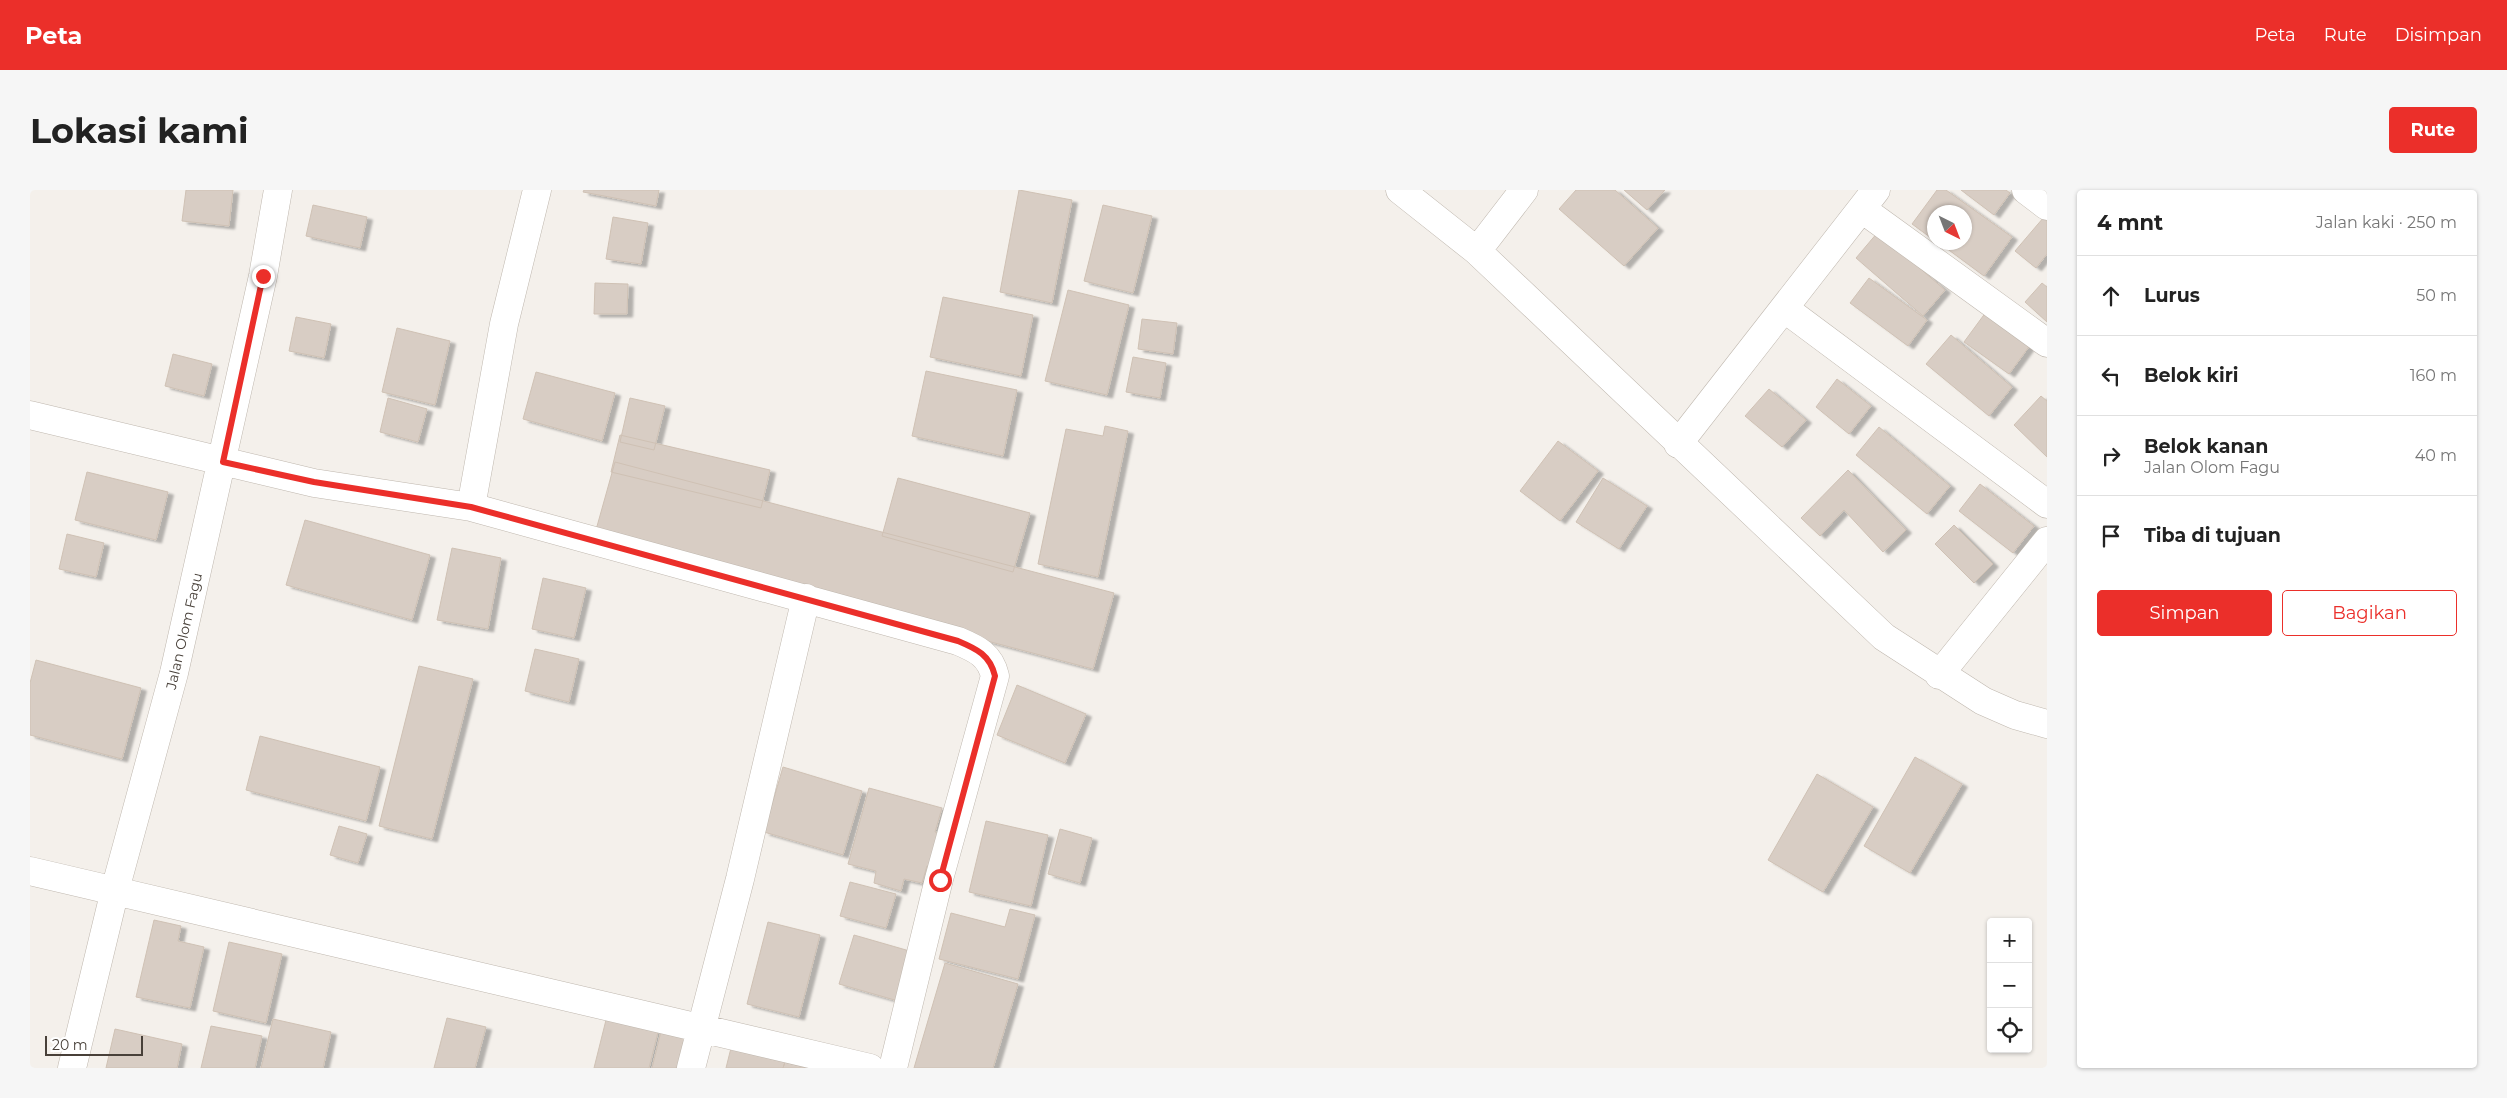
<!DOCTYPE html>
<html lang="id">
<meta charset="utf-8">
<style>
body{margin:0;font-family:Montserrat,sans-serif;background:#f6f6f6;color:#222}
.controls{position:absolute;right:15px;bottom:15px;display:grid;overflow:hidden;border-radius:5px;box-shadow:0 1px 4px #0004}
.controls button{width:45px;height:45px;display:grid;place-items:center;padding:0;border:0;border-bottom:1px solid #e0e0e0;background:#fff;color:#222;font:25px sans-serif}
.compass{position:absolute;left:1897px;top:15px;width:45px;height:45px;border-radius:50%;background:#fff;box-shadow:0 1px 4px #0004;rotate:138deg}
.scale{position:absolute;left:15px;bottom:12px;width:98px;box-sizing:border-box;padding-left:5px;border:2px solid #484039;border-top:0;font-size:14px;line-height:18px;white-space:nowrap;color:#484039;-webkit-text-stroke:4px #fff;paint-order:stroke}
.stop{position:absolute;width:15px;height:15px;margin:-11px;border:4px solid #eb2f2a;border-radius:50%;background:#fff}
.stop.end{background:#eb2f2a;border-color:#fff;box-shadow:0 1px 5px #0008}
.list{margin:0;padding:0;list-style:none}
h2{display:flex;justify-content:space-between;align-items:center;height:65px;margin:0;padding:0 20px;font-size:21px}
h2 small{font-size:16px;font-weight:400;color:#767676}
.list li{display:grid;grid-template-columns:32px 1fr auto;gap:15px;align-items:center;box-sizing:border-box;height:80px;padding:0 20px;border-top:1px solid #e0e0e0}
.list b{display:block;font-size:19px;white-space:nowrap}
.list p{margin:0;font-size:16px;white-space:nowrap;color:#767676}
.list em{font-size:16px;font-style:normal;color:#767676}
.actions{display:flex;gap:10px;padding:15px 20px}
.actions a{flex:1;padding:11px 0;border:1px solid #eb2f2a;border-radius:5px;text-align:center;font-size:18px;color:#eb2f2a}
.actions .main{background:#eb2f2a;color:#fff}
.icon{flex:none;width:28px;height:28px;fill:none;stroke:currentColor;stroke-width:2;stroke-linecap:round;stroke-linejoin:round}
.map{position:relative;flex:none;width:2017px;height:878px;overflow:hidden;border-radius:5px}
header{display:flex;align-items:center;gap:30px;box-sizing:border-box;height:70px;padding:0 25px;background:#eb2f2a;color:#fff}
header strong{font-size:24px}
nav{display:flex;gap:28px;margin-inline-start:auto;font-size:18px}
.intro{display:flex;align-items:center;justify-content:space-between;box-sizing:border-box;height:120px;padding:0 30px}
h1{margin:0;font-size:35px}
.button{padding:12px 22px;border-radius:5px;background:#eb2f2a;color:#fff;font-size:18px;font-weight:700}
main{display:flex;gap:30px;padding:0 30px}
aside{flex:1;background:#fff;border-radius:5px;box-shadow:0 1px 4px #0004}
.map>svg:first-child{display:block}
.building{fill:#d8cdc4;stroke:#cfc1b4;filter:url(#shadow)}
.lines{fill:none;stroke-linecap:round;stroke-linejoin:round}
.minor-casing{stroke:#bfb7ae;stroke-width:29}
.minor{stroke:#fff;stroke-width:28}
.route{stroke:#eb2f2a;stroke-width:6}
.labels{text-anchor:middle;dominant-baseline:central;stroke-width:4;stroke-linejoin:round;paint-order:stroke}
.street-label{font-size:14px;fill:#484039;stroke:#fff}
</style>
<header>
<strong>Peta</strong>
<nav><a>Peta</a><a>Rute</a><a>Disimpan</a></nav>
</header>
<div class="intro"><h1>Lokasi kami</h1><a class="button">Rute</a></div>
<main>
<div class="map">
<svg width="2017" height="878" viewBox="0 0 2017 878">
<defs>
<filter id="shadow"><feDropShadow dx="5.5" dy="3" stdDeviation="1" flood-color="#0004"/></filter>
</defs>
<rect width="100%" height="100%" fill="#f4f0eb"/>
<path class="building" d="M156,0H203L199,36L152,31Z
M554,0H629L626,16L553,2Z
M989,0L1042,10L1022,113L970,102Z
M1546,0H1585L1628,38L1594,76L1529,19Z
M1594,0H1635L1617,20Z
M1907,0H1916L1982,47L1954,86L1908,52H1934V22H1904V50L1882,34Z
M1931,0H1976L1980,3L1964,25Z
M283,15L337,27L330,58L276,46Z
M1073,15L1122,26L1103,103L1054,91Z
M583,27L618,33L611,74L576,69Z
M2014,27L2017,30V64L2006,78L1985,61Z
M1848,42L1915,100L1893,126L1826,68Z
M1839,88L1897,130L1878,156L1820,113Z
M565,93L598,94L597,124H564Z
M2012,93L2017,97V132L1995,112Z
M1038,100L1099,115L1077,205L1015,191Z
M913,107L1003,125L991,186L900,167Z
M1956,122L2001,154L1979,184L1934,152Z
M266,127L301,134L294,168L259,161Z
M1112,129L1147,133L1143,164L1108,159Z
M367,138L420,151L405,215L352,202Z
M1921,145L1982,197L1959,226L1896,174Z
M143,164L182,174L174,206L135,196Z
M1103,167L1136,173L1130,208L1096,202Z
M896,181L987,200L973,266L882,246Z
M506,182L585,203L572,251L493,229Z
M1807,189L1841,216L1819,244L1786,217Z
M1739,199L1776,230L1752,257L1715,226Z
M2011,206L2017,211V267L1984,235Z
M358,208L397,219L388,252L350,242Z
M600,208L635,216L624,260L590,252Z
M1075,236L1098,241L1068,387L1008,374L1036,239L1073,246Z
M1849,237L1920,296L1897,324L1826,265Z
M590,245L740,280L731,318L581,282Z
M1528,251L1568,281L1530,331L1490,301Z
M585,272L1084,403L1063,479L564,347Z
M1818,280L1876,340L1853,362L1814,320L1790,346L1771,328Z
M57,282L138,302L126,350L45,330Z
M868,288L1000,323L983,382L852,346Z
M1573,288L1617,316L1589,359L1546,332Z
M1950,294L2004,336L1983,363L1929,321Z
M275,330L400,365L382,430L256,395Z
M1924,335L1963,374L1944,393L1905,354Z
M37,344L74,353L66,387L29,379Z
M422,358L471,368L458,439L407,430Z
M513,388L556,398L544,448L502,439Z
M505,459L549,469L539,512L495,501Z
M6,470L111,498L92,569L0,545V493Z
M389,476L443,489L402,649L349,636Z
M987,495L1056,524L1035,573L967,545Z
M230,546L350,577L336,631L216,600Z
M1885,567L1932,594L1880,683L1834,656Z
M753,577L832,601L813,665L734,642Z
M1787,584L1843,617L1793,702L1738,670Z
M839,598L912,618L905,642L914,644L904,677L897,676L892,693L874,689L871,701L844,693L846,681L818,674Z
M956,631L1018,645L1001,716L939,702Z
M309,636L337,644L328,673L300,665Z
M1030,639L1062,648L1050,693L1018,684Z
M820,692L866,704L856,738L810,726Z
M980,719L1005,725L988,789L909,769L921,723L975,737Z
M124,730L151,736L148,751L174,757L160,818L106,807Z
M738,732L790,745L769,827L717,814Z
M824,745L883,762L868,811L809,794Z
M199,752L252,764L236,833L183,821Z
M915,773L988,794L963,878H884Z
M578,822L630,834L619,878H564Z
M417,828L456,837L445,878H404Z
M243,829L301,842L293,878H231Z
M633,833L665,841L656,878H622Z
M181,836L232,846L225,878H171Z
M85,839L152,854L147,878H76Z
M701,858L755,872L753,878H696Z
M755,872L777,878H753Z"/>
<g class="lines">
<g class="minor-casing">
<path id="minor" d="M1370,0L1447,61L1854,447L1953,511L1985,525L2017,534
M1996,0L2017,16
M1832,19L2017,153
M1447,61L1494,0
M1755,119L2017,314
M0,225L284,293L441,317L928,451C947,459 960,465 965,486L909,689L863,878
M1648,254L1846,0
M441,317L474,134L507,0
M1909,485L2017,351
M0,681L840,878
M42,878L85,700L144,483L233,86L248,0
M661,878L710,689L776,408"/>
</g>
<use href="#minor" class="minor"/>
</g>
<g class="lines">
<path class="route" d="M233,86L193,272L284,292L441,317L928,451C947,459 960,465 965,486L910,690"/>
</g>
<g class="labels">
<g class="street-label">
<text transform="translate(154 441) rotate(-77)">Jalan Olom Fagu</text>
</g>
</g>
</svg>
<div class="controls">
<button>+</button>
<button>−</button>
<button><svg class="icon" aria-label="locate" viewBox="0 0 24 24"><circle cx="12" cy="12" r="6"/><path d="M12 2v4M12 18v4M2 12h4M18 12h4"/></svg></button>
</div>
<svg class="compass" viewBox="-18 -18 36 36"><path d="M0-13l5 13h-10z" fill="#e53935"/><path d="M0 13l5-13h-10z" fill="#767676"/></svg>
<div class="scale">20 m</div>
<div class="stop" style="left:910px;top:690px"></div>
<div class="stop end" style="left:233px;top:86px"></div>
</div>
<aside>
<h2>4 mnt<small>Jalan kaki · 250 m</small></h2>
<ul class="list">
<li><svg class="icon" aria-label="ahead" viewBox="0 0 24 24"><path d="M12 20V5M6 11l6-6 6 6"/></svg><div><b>Lurus</b></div><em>50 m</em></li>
<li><svg class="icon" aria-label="left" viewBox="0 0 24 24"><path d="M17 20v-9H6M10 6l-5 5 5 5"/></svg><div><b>Belok kiri</b></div><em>160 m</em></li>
<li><svg class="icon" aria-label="right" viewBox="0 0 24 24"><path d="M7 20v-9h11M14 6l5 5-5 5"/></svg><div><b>Belok kanan</b><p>Jalan Olom Fagu</p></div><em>40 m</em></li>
<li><svg class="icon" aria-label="arrive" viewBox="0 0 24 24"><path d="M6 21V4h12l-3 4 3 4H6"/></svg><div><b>Tiba di tujuan</b></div></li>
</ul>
<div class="actions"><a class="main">Simpan</a><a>Bagikan</a></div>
</aside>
</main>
